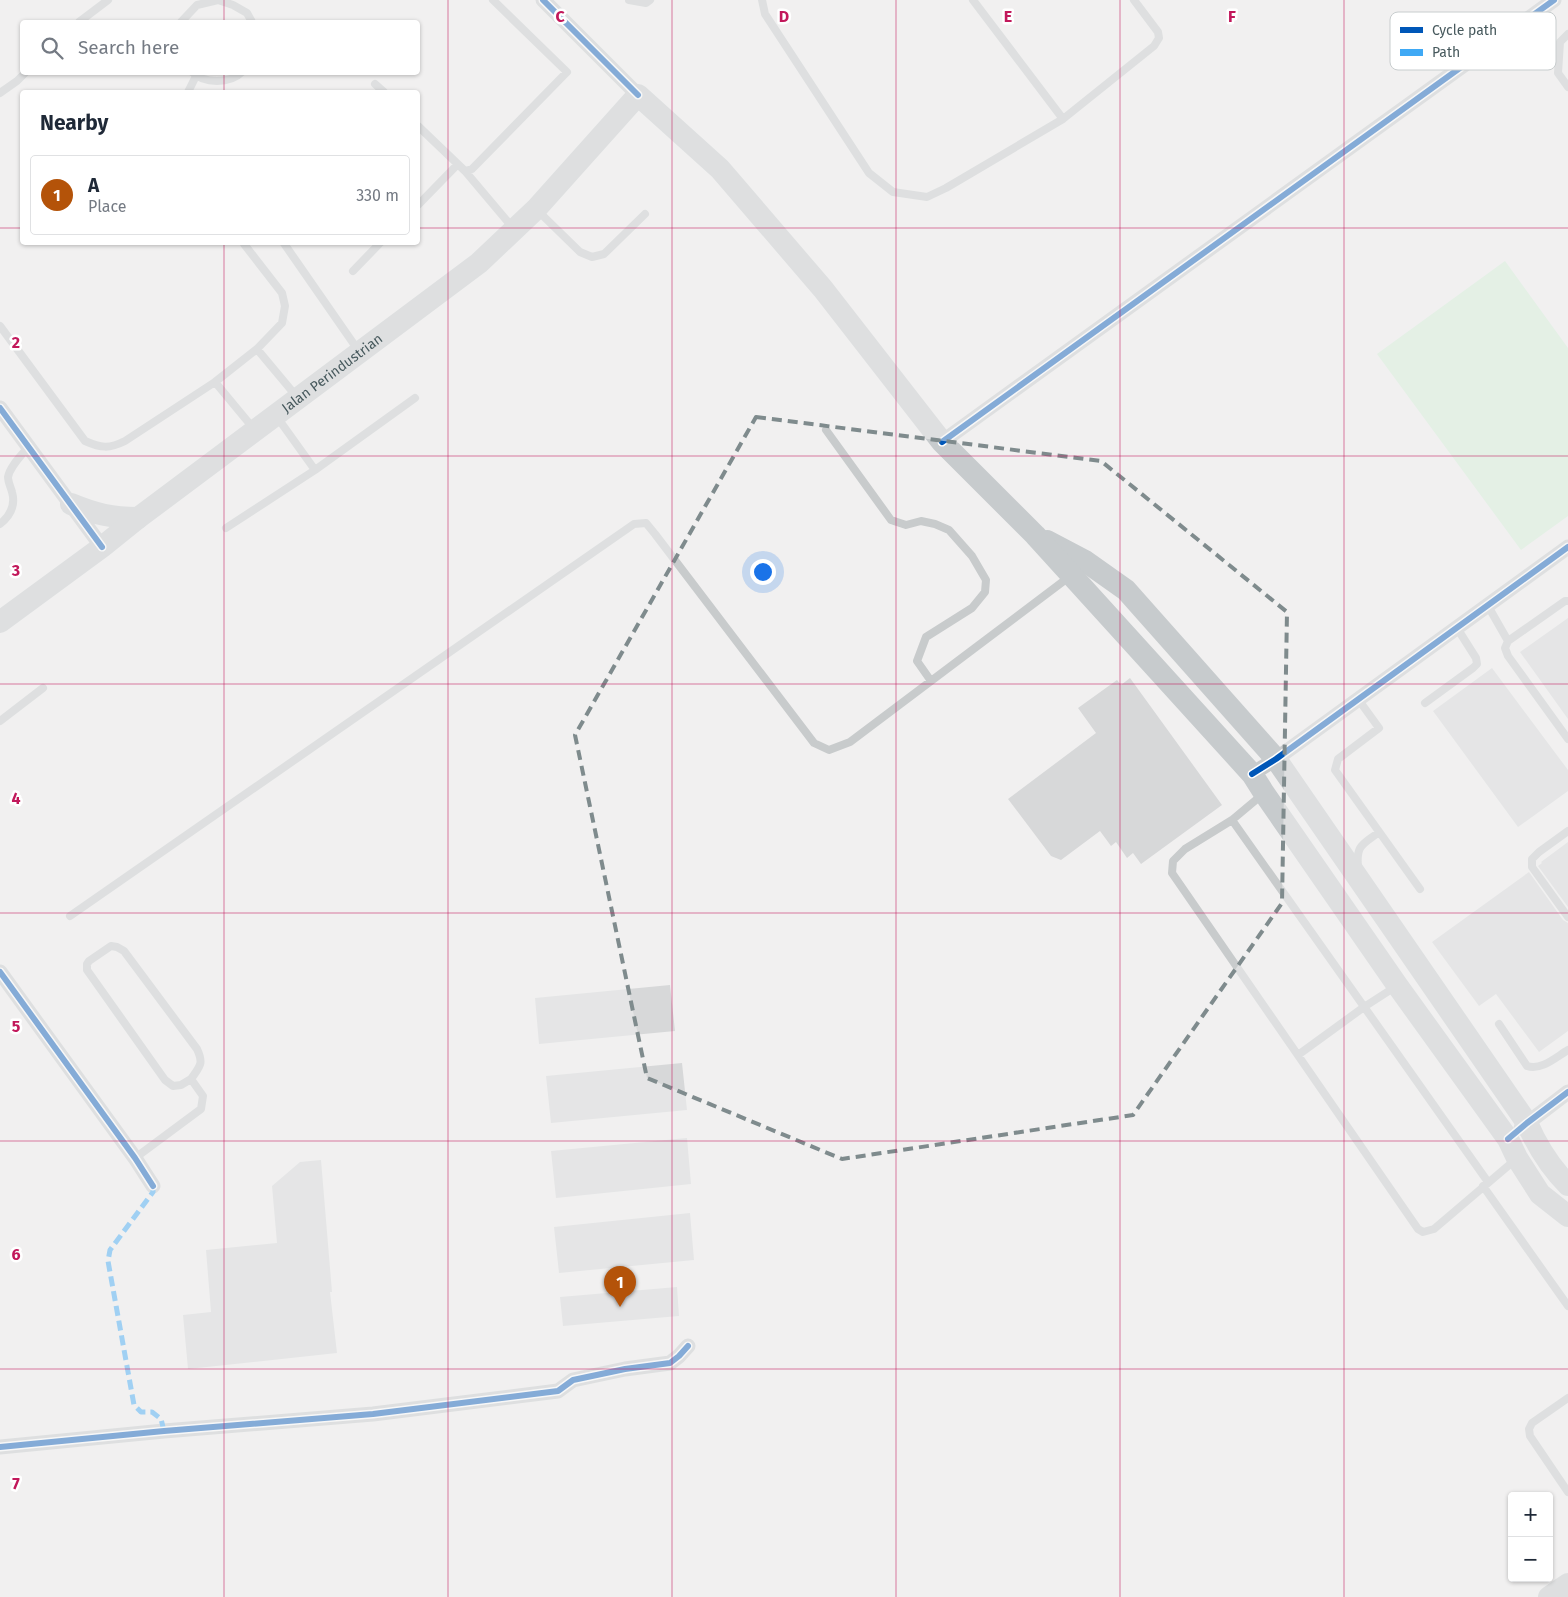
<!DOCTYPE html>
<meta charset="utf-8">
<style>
body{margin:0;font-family:"Fira Sans",sans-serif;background:#f6f6f7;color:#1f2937}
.controls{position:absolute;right:15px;bottom:15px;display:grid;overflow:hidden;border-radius:5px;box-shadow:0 1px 4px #0004}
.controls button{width:45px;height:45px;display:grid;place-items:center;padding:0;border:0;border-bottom:1px solid #e0e1e3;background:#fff;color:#1f2937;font:25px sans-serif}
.you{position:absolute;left:762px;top:571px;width:18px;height:18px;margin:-12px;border:4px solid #fff;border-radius:50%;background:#1a73e8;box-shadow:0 0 0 8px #1a73e833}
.badge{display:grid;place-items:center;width:32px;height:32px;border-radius:50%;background:#b45309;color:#fff;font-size:16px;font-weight:700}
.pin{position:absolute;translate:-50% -41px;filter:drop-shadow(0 1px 2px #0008)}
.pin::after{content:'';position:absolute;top:26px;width:18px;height:15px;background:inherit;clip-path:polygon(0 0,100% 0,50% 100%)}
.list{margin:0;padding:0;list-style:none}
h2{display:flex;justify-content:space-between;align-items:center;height:65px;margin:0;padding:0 20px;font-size:21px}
h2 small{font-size:16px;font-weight:400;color:#747a83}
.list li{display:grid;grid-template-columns:32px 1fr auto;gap:15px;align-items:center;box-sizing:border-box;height:80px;margin:0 10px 10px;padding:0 10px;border:1px solid #e0e1e3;border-radius:5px}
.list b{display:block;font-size:19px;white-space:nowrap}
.list p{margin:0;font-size:16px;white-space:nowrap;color:#747a83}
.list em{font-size:16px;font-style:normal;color:#747a83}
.icon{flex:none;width:28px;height:28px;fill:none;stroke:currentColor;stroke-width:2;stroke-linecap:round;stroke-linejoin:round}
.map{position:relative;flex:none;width:1568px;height:1597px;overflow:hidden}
.search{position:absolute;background:#fff;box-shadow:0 1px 4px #0004;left:20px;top:20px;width:400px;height:55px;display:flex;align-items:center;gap:12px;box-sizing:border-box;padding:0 18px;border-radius:5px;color:#747a83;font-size:19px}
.panel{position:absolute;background:#fff;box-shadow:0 1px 4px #0004;left:20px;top:90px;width:400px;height:155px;border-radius:5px}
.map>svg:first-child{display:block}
.green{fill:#d4f0d7}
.building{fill:#d7d8d9}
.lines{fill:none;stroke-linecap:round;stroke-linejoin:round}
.service{stroke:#c8cbcc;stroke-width:8}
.minor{stroke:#c8cbcc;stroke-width:15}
.secondary{stroke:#c7cbcd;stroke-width:22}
.quiet{stroke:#3fa9f5;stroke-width:5;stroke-dasharray:10 5;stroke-linecap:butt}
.cycleway-casing{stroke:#fff;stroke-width:9}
.cycleway{stroke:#0057b8;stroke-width:6}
.marked{fill:none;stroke:#7f8b8d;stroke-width:4;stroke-dasharray:10 6;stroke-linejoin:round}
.grid{fill:none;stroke:#c2185b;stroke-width:1;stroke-opacity:0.55}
.labels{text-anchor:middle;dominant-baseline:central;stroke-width:5;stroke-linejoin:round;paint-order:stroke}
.street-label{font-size:14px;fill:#47595d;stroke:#fff}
.key{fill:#fff;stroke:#c8cdce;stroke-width:1}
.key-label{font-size:14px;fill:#47595d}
.grid-label{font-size:16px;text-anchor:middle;font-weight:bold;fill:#c2185b;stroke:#fff;stroke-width:5;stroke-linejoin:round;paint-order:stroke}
</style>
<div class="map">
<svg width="1568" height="1597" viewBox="0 0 1568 1597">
<rect width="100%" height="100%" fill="#f1f0f0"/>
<path class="green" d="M1505,261L1568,348V516L1521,550L1377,354Z"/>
<path class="building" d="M1568,618V719L1520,652Z
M1492,668L1568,770V791L1518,827L1433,711Z
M1130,678L1222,805L1141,864L1133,853L1127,858L1116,842L1111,846L1100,831L1061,860L1051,856L1008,799L1096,733L1078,708L1117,680L1121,685Z
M1568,842V907L1538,866L1542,863L1541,862Z
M1529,872L1563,920L1568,923V1031L1539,1052L1496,994L1479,1006L1432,942Z
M670,985L675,1031L539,1044L535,998Z
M682,1063L687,1110L551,1123L546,1076Z
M687,1138L691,1184L556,1198L551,1151Z
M321,1160L332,1292H330L337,1353L188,1369L183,1315L211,1312L206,1250L277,1243L272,1186L300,1162Z
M690,1213L694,1260L559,1273L554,1227Z
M677,1287L679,1316L563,1326L560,1297Z"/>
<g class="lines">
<path class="service" d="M629,0L646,3L650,0
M762,0L765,14L869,173L893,192L927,197L946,188L1063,119L1154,46L1159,38L1158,32L1134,0
M973,0L1063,119
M1458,19L1482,52
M79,22L108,0
M181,22L197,5L218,0L233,5L247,13L252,22
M1568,34L1560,42L1558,73L1568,87
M192,72C204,84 230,84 242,72
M375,84L384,92
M188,92L196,76
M0,93L17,81L26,72
M418,126L465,171L472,169L567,72L493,0
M465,171L513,228
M418,205L457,165
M537,210L580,252L592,257L604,254L645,214
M283,242L358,350
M353,271L381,242
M0,326L85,441C101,448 109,449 125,441L215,382L257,349L282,323L285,306L282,293L244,244
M257,349L297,397
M215,382L254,429
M277,417L315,470
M826,430L891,520L906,525L921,521L935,524L949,530L972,556L986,580L985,592L972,608L926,637L917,661L931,681
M0,524C10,516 16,506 12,492C11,488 8,482 8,477C10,466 22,455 29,446
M226,528L315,470L415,398
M1568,601H1565L1508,641L1505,648L1508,656L1568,739
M1488,606L1508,641
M1358,699L1379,728L1338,759L1335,770L1420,889
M1425,703L1473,668L1477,664L1476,658L1457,628
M0,721L43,688
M1263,794L1232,820L1185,849L1173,861L1172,873L1418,1229L1423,1232L1434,1229L1515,1160
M1232,820L1488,1182
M1568,831L1539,852L1532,859V867L1568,917
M1358,867C1356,844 1363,845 1379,832
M70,916L634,524L646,523L655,534L814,743L829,750L850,742L1069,577
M1499,1024L1527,1066C1541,1071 1556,1057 1568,1050
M1298,1055L1364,1007L1395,987
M135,1158L201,1109L203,1096L191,1079L181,1085L173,1086L165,1080L87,970V964L89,961L111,946L117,947L124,951L197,1049C204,1064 200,1066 191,1079
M1483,1186L1568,1306
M1568,1398L1532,1423L1529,1429L1530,1436L1568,1492"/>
<path class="minor" d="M543,0L638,95
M0,408L102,547
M942,442L1554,0
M1252,774L1276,759L1568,547
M0,972L135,1158L153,1186
M1521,1128L1568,1092
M0,1447L164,1431L373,1414L558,1391L573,1380L625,1369L670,1363L679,1356L688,1346"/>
<g class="secondary">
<path d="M71,504C95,514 112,518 138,518"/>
<path d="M1047,541L1085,561L1126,590L1276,759L1527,1123C1537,1146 1550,1167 1568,1185"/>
<path id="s1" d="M0,622L102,547L138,518L479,263L536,209L638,95L720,169L823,289L942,442L1035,535L1252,774L1264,793L1397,985L1508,1139L1517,1158L1540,1194L1568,1216"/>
<path d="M1549,1597L1568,1584"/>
</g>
<path class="quiet" d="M153,1186V1192L110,1250L108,1261L134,1405L141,1412H152L161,1419L164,1431"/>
<g class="cycleway-casing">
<path id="cycleway" d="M543,0L638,95
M0,408L102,547
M942,442L1554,0
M1252,774L1276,759L1568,547
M0,972L135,1158L153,1186
M1508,1139L1527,1123L1568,1092
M0,1447L164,1431L373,1414L558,1391L573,1380L625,1369L670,1363L679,1356L688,1346"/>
</g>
<use href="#cycleway" class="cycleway"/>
</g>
<path d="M0 0H1568V1597H0ZM756,417L1101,461L1287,612L1282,903L1133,1115L842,1159L647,1078L575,735Z" fill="#f1f0f0" fill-opacity=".55" fill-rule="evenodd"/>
<path class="marked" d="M756,417L1101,461L1287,612L1282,903L1133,1115L842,1159L647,1078L575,735Z"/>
<path class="grid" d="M224,0V22M448,0V1597M672,0V1597M896,0V1597M1120,0V1597M1344,0V1597M224,72V92M0,228H22M418,228H1568M224,242V1597M0,456H1568M0,684H1568M0,913H1568M0,1141H1568M0,1369H1568"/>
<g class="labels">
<g class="street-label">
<text stroke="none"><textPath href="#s1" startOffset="415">Jalan Perindustrian</textPath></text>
</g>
</g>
<rect x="1390" y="12" width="166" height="58" rx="8" class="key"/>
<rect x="1400" y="27" width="23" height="6" fill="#0057b8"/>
<rect x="1400" y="49" width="23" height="7" fill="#3fa9f5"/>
<g class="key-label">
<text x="1432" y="35">Cycle path</text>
<text x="1432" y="57">Path</text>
</g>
<g class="grid-label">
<text x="560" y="22">C</text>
<text x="784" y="22">D</text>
<text x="1008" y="22">E</text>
<text x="1232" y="22">F</text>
<text x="16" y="348">2</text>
<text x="16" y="576">3</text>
<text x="16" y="804">4</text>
<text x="16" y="1032">5</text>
<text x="16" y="1260">6</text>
<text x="16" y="1489">7</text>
</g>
</svg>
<div class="controls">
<button>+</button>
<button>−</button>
</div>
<div class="you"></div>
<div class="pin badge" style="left:620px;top:1307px">1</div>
<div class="search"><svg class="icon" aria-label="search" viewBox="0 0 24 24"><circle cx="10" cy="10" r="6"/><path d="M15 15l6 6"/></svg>Search here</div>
<section class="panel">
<h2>Nearby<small></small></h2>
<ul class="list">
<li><span class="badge">1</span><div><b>A</b><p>Place</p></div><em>330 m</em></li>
</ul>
</section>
</div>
